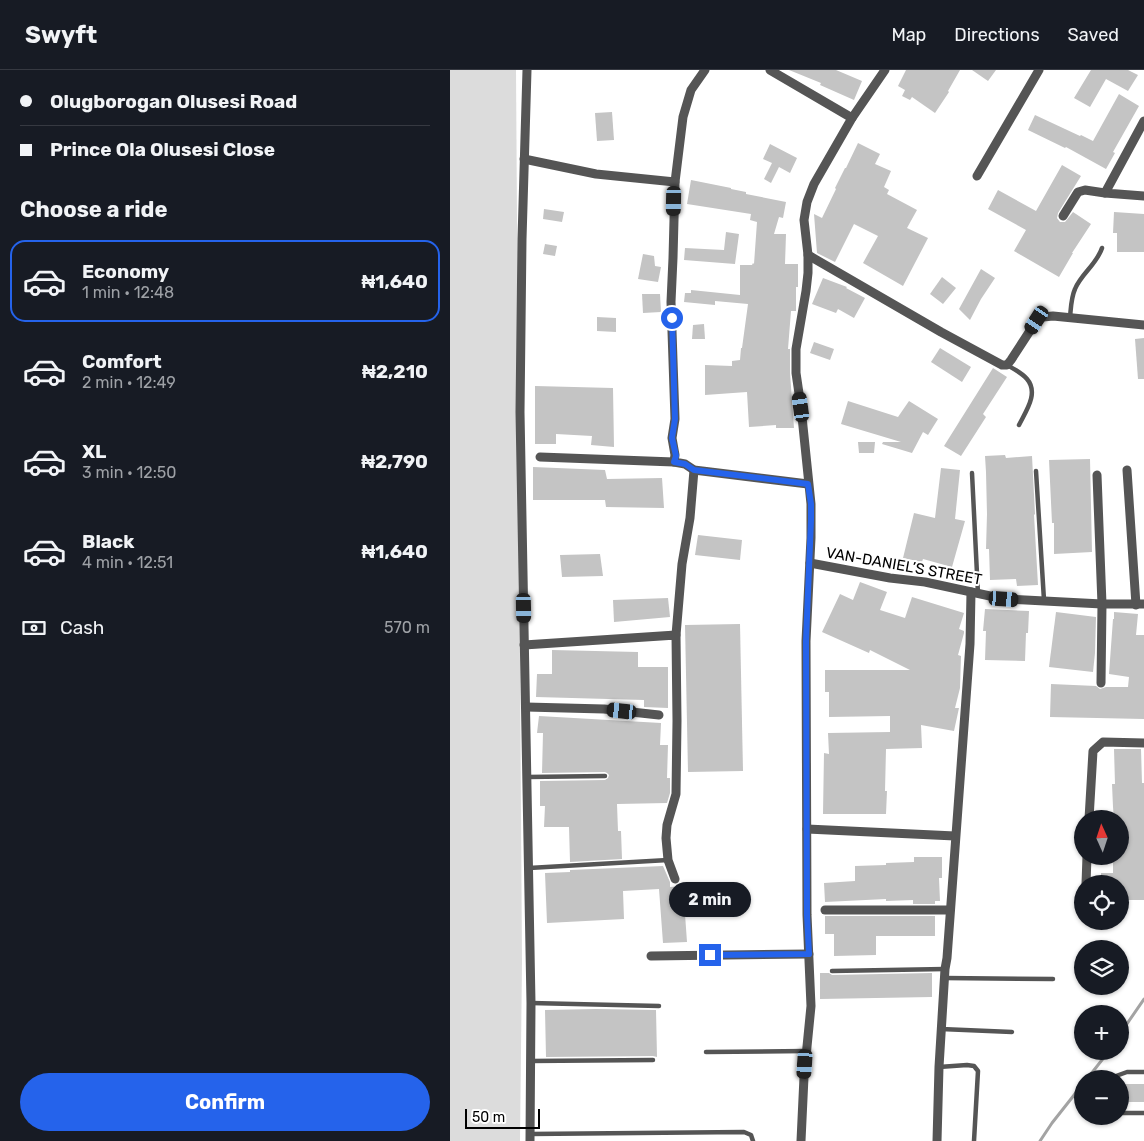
<!DOCTYPE html>
<meta charset="utf-8">
<style>
body{margin:0;font-family:Rubik,sans-serif;background:#242831;color:#f1f3f6;height:100vh;display:flex;flex-direction:column;font-size:19px;white-space:nowrap}
*{box-sizing:border-box;margin:0}
p{font-size:16px;color:#9ea1a6}
.icon{flex:none;width:28px;height:28px;fill:none;stroke:currentColor;stroke-width:2;stroke-linecap:round;stroke-linejoin:round}
.map{position:relative;flex:1;overflow:hidden}
.details{display:flex;flex-direction:column;background:#171b24;width:450px}
.details>*{flex:none}
.banner{display:grid;align-content:center;height:110px;padding:0 20px;background:#171b24}
.needle{width:32px;rotate:357deg}
.tools{position:absolute;left:624px;top:740px;display:grid;gap:10px}
.tools a{display:grid;place-items:center;width:55px;height:55px;border-radius:50%;background:#171b24;box-shadow:0 1px 4px #0004;font-size:25px}
.scale{position:absolute;left:15px;bottom:12px;width:75px;box-sizing:border-box;padding-left:5px;border:2px solid #000;border-top:0;font-size:14px;line-height:18px;white-space:nowrap;color:#000;-webkit-text-stroke:4px #fff;paint-order:stroke}
.end{position:absolute;width:22px;height:22px;margin:-11px;border:6px solid #2563eb;background:#fff;box-shadow:0 0 0 2px #fff}
.from{border-radius:50%}
.bubble{position:absolute;height:35px;border-radius:18px;background:#171b24;box-shadow:0 1px 4px #0004;font-size:16px;font-weight:700;line-height:35px;text-align:center}
.car{position:absolute;width:15px;height:30px;margin:-15px -8px;border-radius:6px;box-shadow:0 0 4px 1px #0007;background:linear-gradient(#222 24%,#8ab4d8 0 40%,#222 0 76%,#8ab4d8 0 86%,#222 0)}
.banner b{display:flex;align-items:center;gap:18px;height:48px;font-size:19px}
.banner b+b{border-top:1px solid #363941}
.banner i{width:12px;height:12px;background:#f1f3f6}
ul{padding:0;list-style:none}
li{display:flex;align-items:center;gap:15px;height:82px;margin:0 10px 8px;padding:0 10px;border:2px solid transparent;border-radius:15px}
li div{flex:1}
li b{display:block;font-size:19px}
li em{font-style:normal;font-weight:700}
li.on{border-color:#2563eb}
li>.icon{width:45px;height:45px;stroke-width:1.5}
h2{padding:0 20px;font-size:22px;line-height:60px}
.pay{display:flex;align-items:center;gap:12px;height:55px;padding:0 20px;font-size:19px}
.pay p{margin-inline-start:auto}
.cta{display:flex;gap:10px;margin-top:auto;padding:10px 20px}
.cta a{flex:1;height:58px;border-radius:30px;background:#2563eb;color:#fff;font-size:20px;font-weight:700;line-height:58px;text-align:center}
header{display:flex;align-items:center;gap:30px;box-sizing:border-box;height:70px;padding:0 25px;background:#171b24;border-bottom:1px solid #363941}
header strong{font-size:24px}
nav{display:flex;gap:28px;margin-inline-start:auto;font-size:18px}
main{display:flex;flex:1;min-height:0}
.map>svg:first-child{display:block}
.green{fill:#dcdcdc}
.lines{fill:none;stroke-linecap:round;stroke-linejoin:round}
.stream{stroke:#a3a3a3;stroke-width:3}
.building{fill:#c4c4c4}
.service{stroke:#555;stroke-width:4.5}
.minor{stroke:#555;stroke-width:9}
.route{stroke:#2563eb;stroke-width:6}
.labels{text-anchor:middle;dominant-baseline:central;stroke-width:4;stroke-linejoin:round;paint-order:stroke}
.street-label{font-size:15px;fill:#000;stroke:#fff}
</style>
<header>
<strong>Swyft</strong>
<nav><a>Map</a><a>Directions</a><a>Saved</a></nav>
</header>
<main>
<section class="details">
<div class="banner">
<b><i class="from"></i>Olugborogan Olusesi Road</b>
<b><i></i>Prince Ola Olusesi Close</b>
</div>
<h2>Choose a ride</h2>
<ul>
<li class="on"><svg class="icon" aria-label="car" viewBox="0 0 24 24"><path d="M5 17H2v-5l4-1 3-4h7l3 4 3 1v5h-3M9 17h6M6 11h13"/><circle cx="7" cy="17" r="2"/><circle cx="17" cy="17" r="2"/></svg><div><b>Economy</b><p>1 min · 12:48</p></div><em>₦1,640</em></li>
<li><svg class="icon" aria-label="car" viewBox="0 0 24 24"><path d="M5 17H2v-5l4-1 3-4h7l3 4 3 1v5h-3M9 17h6M6 11h13"/><circle cx="7" cy="17" r="2"/><circle cx="17" cy="17" r="2"/></svg><div><b>Comfort</b><p>2 min · 12:49</p></div><em>₦2,210</em></li>
<li><svg class="icon" aria-label="car" viewBox="0 0 24 24"><path d="M5 17H2v-5l4-1 3-4h7l3 4 3 1v5h-3M9 17h6M6 11h13"/><circle cx="7" cy="17" r="2"/><circle cx="17" cy="17" r="2"/></svg><div><b>XL</b><p>3 min · 12:50</p></div><em>₦2,790</em></li>
<li><svg class="icon" aria-label="car" viewBox="0 0 24 24"><path d="M5 17H2v-5l4-1 3-4h7l3 4 3 1v5h-3M9 17h6M6 11h13"/><circle cx="7" cy="17" r="2"/><circle cx="17" cy="17" r="2"/></svg><div><b>Black</b><p>4 min · 12:51</p></div><em>₦1,640</em></li>
</ul>
<div class="pay"><svg class="icon" aria-label="cash" viewBox="0 0 24 24"><path d="M3 7h18v10H3z"/><circle cx="12" cy="12" r="2"/></svg>Cash<p>570 m</p></div>
<div class="cta"><a>Confirm</a></div>
</section>
<div class="map">
<svg width="694" height="1071" viewBox="0 0 694 1071">
<rect width="100%" height="100%" fill="#fff"/>
<polygon class="green" points="0,0 66,0 72,892 70,1071 0,1071"/>
<g class="lines">
<g class="stream">
<polyline points="670,964 694,929"/>
<polyline points="637,1009 659,981"/>
<polyline points="590,1071 602,1053 632,1015"/>
</g>
</g>
<g class="building">
<polygon points="339,0 386,0 412,11 404,30 370,15 371,13"/>
<polygon points="456,0 510,0 498,21 499,22 485,43 462,27 460,30 452,26 455,20 448,16"/>
<polygon points="522,0 546,0 538,11"/>
<polygon points="641,0 678,0 688,5 678,21 656,9 640,37 624,28"/>
<polygon points="669,24 689,36 663,82 665,83 656,99 616,77 615,78 578,60 585,45 630,66 631,65 643,71"/>
<polygon points="162,42 164,70 147,71 145,43"/>
<polygon points="408,73 430,84 425,94 441,101 434,117 439,120 437,124 467,140 457,158 478,168 453,216 413,193 428,166 404,154 385,192 367,183 364,144 372,148 386,119 385,118 395,98 396,98"/>
<polygon points="320,74 347,88 340,103 329,97 321,113 314,109 322,93 313,89"/>
<polygon points="612,95 631,106 608,143 607,148 610,152 615,152 623,142 641,154 622,183 623,183 609,207 564,181 576,160 538,139 548,120 586,141"/>
<polygon points="241,110 281,118 281,119 296,122 296,124 336,132 333,148 329,147 324,164 336,164 335,194 348,194 348,217 346,217 346,241 341,241 338,279 340,279 340,303 344,358 326,358 326,355 299,357 297,322 255,325 255,295 282,296 282,291 290,290 291,278 292,278 298,234 265,231 265,235 234,232 235,223 241,223 241,220 290,225 290,195 302,195 303,193 304,194 307,152 300,150 301,144 237,134"/>
<polygon points="94,139 114,142 112,152 93,149"/>
<polygon points="664,142 694,144 694,182 667,182 667,163 663,163"/>
<polygon points="276,162 289,164 285,194 234,190 235,178 274,180"/>
<polygon points="95,174 107,176 105,186 93,184"/>
<polygon points="193,184 204,186 205,196 211,197 208,212 188,209"/>
<polygon points="531,199 545,208 531,229 520,250 509,239"/>
<polygon points="492,207 506,218 493,234 480,224"/>
<polygon points="373,208 397,217 396,218 415,228 404,248 388,239 386,243 362,234"/>
<polygon points="192,224 210,224 211,242 193,243"/>
<polygon points="147,247 166,248 166,262 147,261"/>
<polygon points="254,254 255,269 242,269 243,255"/>
<polygon points="694,268 694,309 688,309 685,269"/>
<polygon points="364,272 384,279 380,290 360,283"/>
<polygon points="490,278 521,297 512,312 481,292"/>
<polygon points="543,298 557,307 533,344 536,347 511,386 494,376"/>
<polygon points="85,316 163,318 164,377 141,375 142,366 106,364 106,374 85,374"/>
<polygon points="398,331 448,347 459,331 488,349 478,365 473,362 462,383 432,374 433,372 451,372 391,354"/>
<polygon points="408,372 425,372 424,383 409,383"/>
<polygon points="555,385 556,388 582,386 585,444 584,445 588,515 567,516 566,509 540,510 539,479 536,479 537,444 536,402 537,403 536,402 535,386"/>
<polygon points="640,389 642,482 604,484 604,453 602,453 599,390"/>
<polygon points="83,397 155,400 157,409 212,408 214,438 156,437 155,430 83,430"/>
<polygon points="491,398 510,400 505,449 515,451 502,497 473,489 472,492 453,488 464,443 485,448"/>
<polygon points="248,465 292,470 290,490 245,485"/>
<polygon points="150,484 153,506 112,507 110,485"/>
<polygon points="410,512 437,522 430,540 455,548 462,527 514,543 509,559 514,561 514,563 508,585 511,586 510,618 505,638 509,638 504,661 471,655 472,678 436,679 435,721 437,721 436,744 373,744 374,683 379,684 378,663 440,662 440,646 379,647 379,622 375,622 375,600 460,600 420,580 419,583 372,562 390,524 403,530"/>
<polygon points="218,528 220,547 164,552 163,530"/>
<polygon points="535,539 579,541 578,563 576,563 575,591 535,590 536,561 533,561"/>
<polygon points="606,542 646,547 645,583 643,602 599,597"/>
<polygon points="664,542 688,544 686,565 694,565 694,649 600,647 601,614 646,616 650,619 656,617 678,617 679,607 659,604 663,549 664,549"/>
<polygon points="290,554 293,701 238,702 235,555"/>
<polygon points="102,580 188,582 188,597 218,597 218,638 194,637 194,630 86,627 87,604 102,604"/>
<polygon points="89,646 211,653 210,675 218,675 217,708 220,708 220,723 217,733 167,734 168,761 171,761 172,789 120,792 119,757 94,757 95,736 90,736 90,711 155,710 158,708 159,705 157,703 155,702 92,703 93,663 87,663"/>
<polygon points="664,679 691,679 692,713 694,713 694,830 670,830 670,814 651,814 651,803 663,803 663,786 670,786 670,749 664,749 663,737 662,714 665,714"/>
<polygon points="464,787 492,787 492,808 489,808 490,831 485,831 485,834 463,834 463,830 436,831 436,829 375,832 374,813 405,811 405,796 436,795 436,793 464,792"/>
<polygon points="213,796 220,812 220,817 233,816 237,872 213,873 209,819 173,821 174,849 97,853 95,803 120,802 120,800"/>
<polygon points="375,846 485,846 485,866 426,866 426,885 384,886 384,864 375,864"/>
<polygon points="370,903 379,903 382,905 482,903 482,927 370,929"/>
<polygon points="146,939 206,940 207,987 203,986 96,987 95,940"/>
<polygon points="672,1014 694,1014 694,1032 671,1032"/>
</g>
<g class="lines">
<g class="service">
<path d="M620,247C621,238 621,228 625,219C631,204 647,194 652,178"/>
<path d="M557,295C564,299 572,303 577,309C589,323 576,341 569,355"/>
<polyline points="586,401 594,530"/>
<polyline points="522,403 528,524"/>
<polyline points="77,707 155,706"/>
<polyline points="79,798 218,790"/>
<polyline points="382,901 495,899"/>
<polyline points="494,908 603,909"/>
<polyline points="81,933 209,936"/>
<polyline points="491,959 562,962"/>
<polyline points="256,982 356,981"/>
<polyline points="80,991 203,990"/>
<polyline points="489,997 517,995 524,996 528,1001 524,1071"/>
<polyline points="665,1009 666,1006 677,1002 694,1002"/>
<polyline points="670,1043 694,1043"/>
<polyline points="80,1064 294,1062 301,1065 303,1071"/>
</g>
<g class="minor">
<polyline points="77,0 72,169 70,342 81,933 80,1071"/>
<polyline points="255,0 241,20 233,47 225,112 223,188 221,232 225,349 222,368 225,385 224,392 235,394 244,400 358,414"/>
<polyline points="320,0 402,48"/>
<polyline points="694,51 655,123 694,126"/>
<polyline points="74,89 146,104 225,112"/>
<polyline points="527,106 589,0"/>
<polyline points="613,146 628,122 635,120 655,123"/>
<polyline points="358,185 491,262 552,295 557,295 561,290 587,250 593,247 603,246 694,255"/>
<polyline points="90,387 224,392"/>
<polyline points="677,400 686,535"/>
<polyline points="647,405 652,534 651,613"/>
<polyline points="360,493 440,508 475,512 554,529 652,534 694,534"/>
<polyline points="226,565 232,494 240,448 244,400"/>
<polyline points="74,575 226,565 227,651 226,724 217,755 216,768 218,790 225,809"/>
<polyline points="76,637 154,639 209,645"/>
<polyline points="639,749 643,681 653,672 694,673"/>
<polyline points="357,759 505,766"/>
<polyline points="636,814 637,786"/>
<polyline points="375,840 500,840"/>
<polyline points="201,886 359,884"/>
<polyline points="351,1071 354,1007 361,936 357,845 356,571 361,468 361,434 351,337 346,303 346,279 356,221 358,203 358,185 354,150 357,132 364,114 402,48 435,0"/>
<polyline points="487,1071 489,997 495,899 497,888 520,574 521,522"/>
</g>
</g>
<g class="lines">
<polyline class="route" points="222,248 225,349 222,368 226,386 224,392 235,394 244,400 358,414 361,434 361,450 356,571 357,845 359,884 260,885"/>
</g>
<g class="labels">
<g class="street-label">
<text transform="translate(454 496) rotate(10)">VAN-DANIEL’S STREET</text>
</g>
</g>
</svg>
<div class="tools">
<a><svg class="needle" viewBox="-14 -14 28 28"><path d="M0-13l5 13h-10z" fill="#e53935"/><path d="M0 13l5-13h-10z" fill="#9ea1a6"/></svg></a>
<a><svg class="icon" aria-label="locate" viewBox="0 0 24 24"><circle cx="12" cy="12" r="6"/><path d="M12 2v4M12 18v4M2 12h4M18 12h4"/></svg></a>
<a><svg class="icon" aria-label="layers" viewBox="0 0 24 24"><path d="M12 4l9 5-9 5-9-5zM3 14l9 5 9-5"/></svg></a>
<a>+</a>
<a>−</a>
</div>
<div class="scale">50 m</div>
<i class="end from" style="left:222px;top:248px"></i>
<i class="end" style="left:260px;top:885px"></i>
<div class="bubble" style="left:219px;top:812px;width:82px">2 min</div>
<i class="car" style="left:224px;top:131px;rotate:181deg"></i>
<i class="car" style="left:587px;top:250px;rotate:213deg"></i>
<i class="car" style="left:351px;top:337px;rotate:352deg"></i>
<i class="car" style="left:554px;top:529px;rotate:94deg"></i>
<i class="car" style="left:74px;top:538px;rotate:179deg"></i>
<i class="car" style="left:172px;top:641px;rotate:276deg"></i>
<i class="car" style="left:355px;top:994px;rotate:184deg"></i>
</div>
</main>
